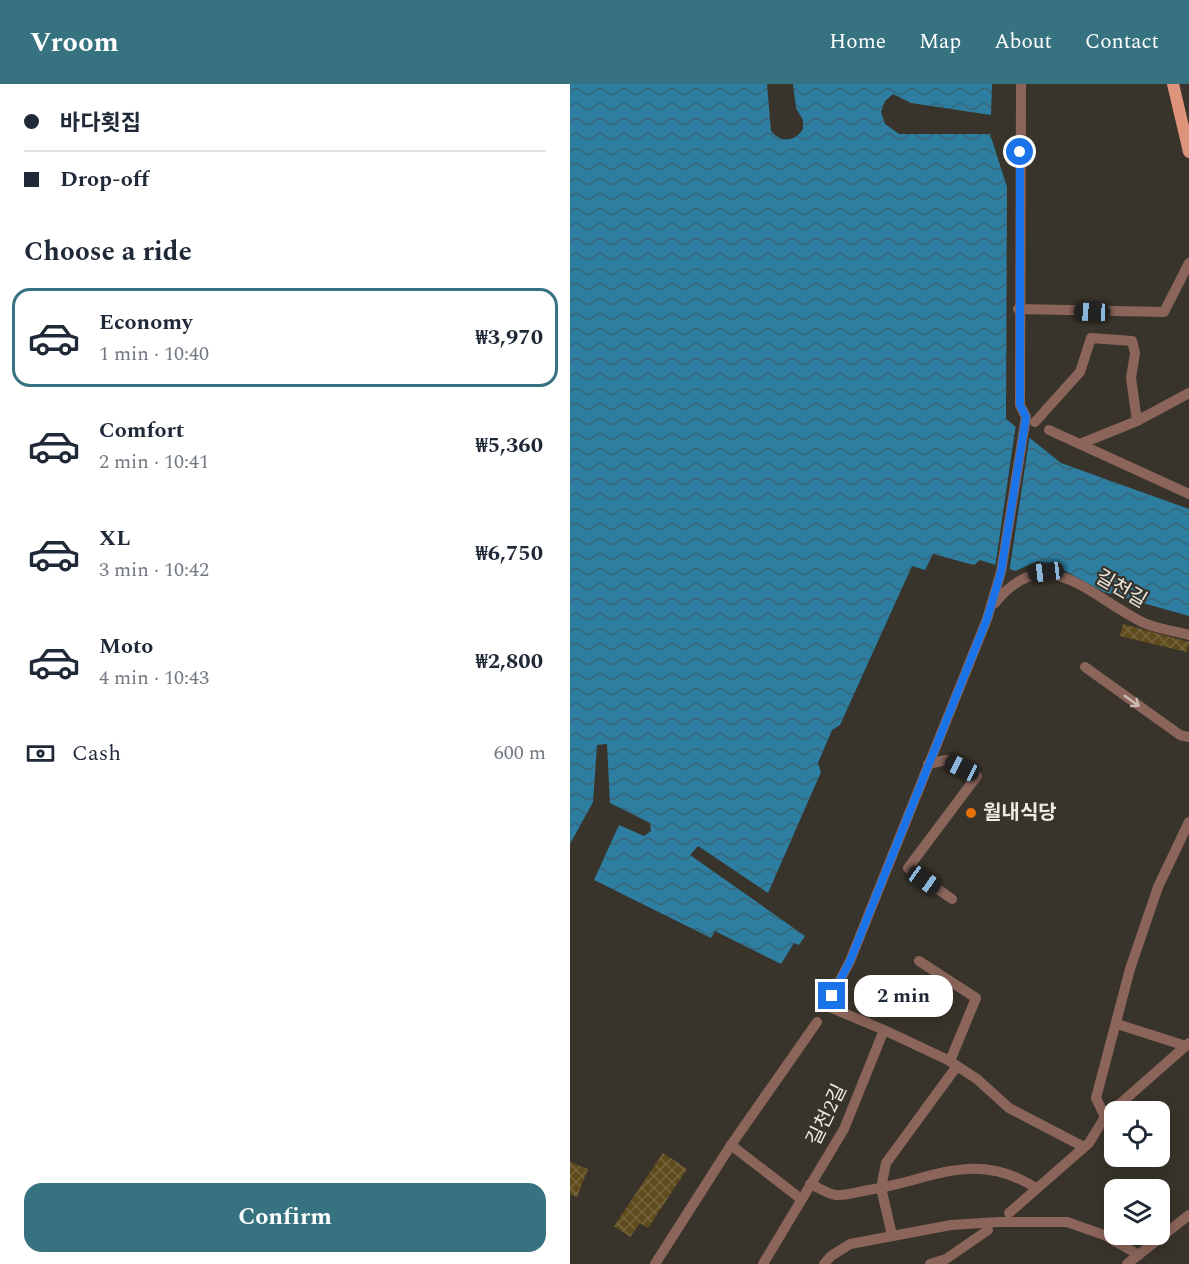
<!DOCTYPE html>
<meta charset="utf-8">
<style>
body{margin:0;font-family:Spectral,"Noto Sans KR",serif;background:#f6f6f7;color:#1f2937;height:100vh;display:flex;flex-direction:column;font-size:22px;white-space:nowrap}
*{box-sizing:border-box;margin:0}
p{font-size:20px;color:#747a83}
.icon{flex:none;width:33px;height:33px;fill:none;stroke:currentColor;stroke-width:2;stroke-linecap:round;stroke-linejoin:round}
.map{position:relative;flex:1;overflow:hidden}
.sheet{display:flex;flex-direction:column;background:#fff;width:570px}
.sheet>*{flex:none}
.top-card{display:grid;align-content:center;height:132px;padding:0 24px;background:#fff}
.fabs{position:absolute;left:534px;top:1017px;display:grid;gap:12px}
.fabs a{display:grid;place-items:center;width:66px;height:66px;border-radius:12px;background:#fff;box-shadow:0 3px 15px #0003;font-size:30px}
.end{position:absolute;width:27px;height:27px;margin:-14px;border:8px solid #1a73e8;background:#fff;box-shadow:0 0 0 3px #fff}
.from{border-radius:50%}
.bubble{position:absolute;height:42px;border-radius:18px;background:#fff;box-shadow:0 3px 15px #0003;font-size:20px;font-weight:700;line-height:42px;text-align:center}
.car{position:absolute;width:18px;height:36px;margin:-18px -9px;border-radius:8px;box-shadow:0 0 4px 2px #0007;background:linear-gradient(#222 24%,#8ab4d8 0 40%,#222 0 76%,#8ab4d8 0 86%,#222 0)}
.top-card b{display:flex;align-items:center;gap:21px;height:57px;font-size:22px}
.top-card b+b{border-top:2px solid #e0e1e3}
.top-card i{width:15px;height:15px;background:#1f2937}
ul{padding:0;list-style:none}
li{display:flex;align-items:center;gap:18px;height:99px;margin:0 12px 9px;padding:0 12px;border:3px solid transparent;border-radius:18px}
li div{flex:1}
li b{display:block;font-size:22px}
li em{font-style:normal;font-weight:700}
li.active{border-color:#36727f}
li>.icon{width:54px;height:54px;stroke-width:1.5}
h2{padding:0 24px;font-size:27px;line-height:72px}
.pay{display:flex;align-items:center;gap:15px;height:66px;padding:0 24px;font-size:22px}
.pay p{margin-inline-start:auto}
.action{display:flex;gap:12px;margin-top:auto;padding:12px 24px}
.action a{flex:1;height:69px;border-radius:18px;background:#36727f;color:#fff;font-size:24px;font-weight:700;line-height:69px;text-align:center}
header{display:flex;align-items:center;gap:36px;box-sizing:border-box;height:84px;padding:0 30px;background:#36727f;color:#fff}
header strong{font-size:28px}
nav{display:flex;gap:33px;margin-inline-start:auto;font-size:21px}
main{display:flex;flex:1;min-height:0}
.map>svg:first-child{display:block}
.water{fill:url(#water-waves)}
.pier{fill:#39342b}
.building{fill:url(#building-cross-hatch)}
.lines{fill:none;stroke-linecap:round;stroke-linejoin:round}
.minor{stroke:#8b655a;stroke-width:10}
.major{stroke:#de937b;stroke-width:12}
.oneway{stroke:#cbbbb4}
.route{stroke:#1a73e8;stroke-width:8}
.food-dot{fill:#e8710a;stroke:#39342b;stroke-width:2}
.labels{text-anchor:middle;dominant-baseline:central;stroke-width:4.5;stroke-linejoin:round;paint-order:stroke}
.street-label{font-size:20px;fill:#edeae4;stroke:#39342b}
.poi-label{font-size:20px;font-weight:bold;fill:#edeae4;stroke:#39342b;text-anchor:start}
</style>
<header>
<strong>Vroom</strong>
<nav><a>Home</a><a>Map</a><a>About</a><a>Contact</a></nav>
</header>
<main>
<section class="sheet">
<div class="top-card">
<b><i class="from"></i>바다횟집</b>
<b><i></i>Drop-off</b>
</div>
<h2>Choose a ride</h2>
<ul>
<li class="active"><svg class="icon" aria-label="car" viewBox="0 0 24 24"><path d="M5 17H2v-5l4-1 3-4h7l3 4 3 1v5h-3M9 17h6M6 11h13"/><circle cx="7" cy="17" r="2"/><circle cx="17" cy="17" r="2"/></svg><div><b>Economy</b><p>1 min · 10:40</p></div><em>₩3,970</em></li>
<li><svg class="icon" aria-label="car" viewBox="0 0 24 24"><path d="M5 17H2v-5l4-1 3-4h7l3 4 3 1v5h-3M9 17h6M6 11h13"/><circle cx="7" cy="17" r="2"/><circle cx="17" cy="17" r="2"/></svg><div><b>Comfort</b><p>2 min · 10:41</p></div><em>₩5,360</em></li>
<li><svg class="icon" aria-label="car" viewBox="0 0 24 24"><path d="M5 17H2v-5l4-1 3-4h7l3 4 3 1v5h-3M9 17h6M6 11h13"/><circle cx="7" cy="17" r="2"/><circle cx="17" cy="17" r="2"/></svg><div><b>XL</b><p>3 min · 10:42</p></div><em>₩6,750</em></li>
<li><svg class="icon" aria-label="car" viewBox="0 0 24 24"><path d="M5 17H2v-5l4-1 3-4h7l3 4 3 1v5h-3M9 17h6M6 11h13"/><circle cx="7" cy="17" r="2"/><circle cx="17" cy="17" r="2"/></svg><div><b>Moto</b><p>4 min · 10:43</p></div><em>₩2,800</em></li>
</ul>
<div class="pay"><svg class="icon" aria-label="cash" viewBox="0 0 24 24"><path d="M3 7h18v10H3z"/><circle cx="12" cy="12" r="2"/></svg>Cash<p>600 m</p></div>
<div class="action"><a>Confirm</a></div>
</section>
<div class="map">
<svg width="619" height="1180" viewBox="0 0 619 1180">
<defs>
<pattern id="water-waves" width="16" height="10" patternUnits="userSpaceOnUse" patternTransform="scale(1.5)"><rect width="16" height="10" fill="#2d7ea0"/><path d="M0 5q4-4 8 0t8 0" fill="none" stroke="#396577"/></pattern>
<pattern id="building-cross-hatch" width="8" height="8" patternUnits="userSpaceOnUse" patternTransform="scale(1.5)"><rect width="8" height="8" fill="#5f4b1c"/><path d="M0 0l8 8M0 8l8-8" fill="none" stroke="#76653d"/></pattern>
</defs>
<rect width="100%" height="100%" fill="#39342b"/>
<path class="water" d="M0,0H197L201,47C211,59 225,58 233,45V36L226,24L223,0H422L421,31L341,19L323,10L315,17L311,28L315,40L329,50H420L437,103L436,335L491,379L619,425V532L534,508L482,480L468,477L445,487L410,476L404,481L363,470L355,486L342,482L270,641L262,646L248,679L251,688L198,809L128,762L120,771L235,852L229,861L224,859L211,880L145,847L141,854L24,796L49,741L74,752L81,747L80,739L40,719L37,660L27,661L23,718L0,760Z"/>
<g class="pier">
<polygon points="446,340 460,350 439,489 425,484"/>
<polygon points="3,1161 18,1168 13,1180 0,1180"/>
</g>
<g class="building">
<polygon points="553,540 619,558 617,568 550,552"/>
<polygon points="93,1069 117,1085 78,1144 70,1139 60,1153 44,1142"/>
<polygon points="0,1078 18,1085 7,1113 0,1110"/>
</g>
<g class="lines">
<g class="minor">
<polyline points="448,225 594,228 619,179"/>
<polyline points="465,338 510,288 521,254 562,257 565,269 561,294 567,337"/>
<polyline points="479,346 619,410"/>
<polyline points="510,360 567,337 619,309"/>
<path d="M425,519C476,455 520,513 574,539C588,545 605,547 619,551"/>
<polyline points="515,583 610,651 619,653"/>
<polyline points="358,680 376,676 407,692 338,784 382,815"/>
<polyline points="262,912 280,877 417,535 431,488 456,333 450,321 451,0"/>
<polyline points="547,940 616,962"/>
<polyline points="314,946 380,977 406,914 349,877"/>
<polyline points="381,978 407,995 439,1024 514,1063"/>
<polyline points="535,1033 526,1014 560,885 588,803 619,738"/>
<polyline points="161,1061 231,1115"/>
<path d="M240,1100C248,1103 257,1110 266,1111C275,1112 288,1108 298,1106C361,1097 404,1064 466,1104"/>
<polyline points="439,1129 519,1059 535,1033 619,959"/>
<polyline points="322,1151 311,1104 316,1079 387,982"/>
<polyline points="85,1180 161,1061 247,938"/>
<polyline points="193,1180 274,1045 314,946 257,922"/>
<polyline points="254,1180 261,1172 280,1160 381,1141 428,1138 497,1138 534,1151 569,1171"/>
<polyline points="360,1180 376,1175 418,1146"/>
<polyline points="557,1180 619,1131"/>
</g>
<polyline class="major" points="603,0 619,68"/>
</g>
<defs><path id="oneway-shaft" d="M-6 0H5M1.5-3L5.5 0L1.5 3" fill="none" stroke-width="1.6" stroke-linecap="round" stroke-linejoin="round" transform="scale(1.5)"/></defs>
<use class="oneway" href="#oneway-shaft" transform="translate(562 617) rotate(36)"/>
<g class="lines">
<polyline class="route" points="262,912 280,877 417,535 431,488 456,333 450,321 450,68"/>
</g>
<circle class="food-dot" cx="401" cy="729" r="6"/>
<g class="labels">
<g class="street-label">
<text transform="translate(551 505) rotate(30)">길천길</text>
<text transform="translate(257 1031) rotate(-64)">길천2길</text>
</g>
<g class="poi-label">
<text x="413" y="729">월내식당</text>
</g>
</g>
</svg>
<div class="fabs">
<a><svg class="icon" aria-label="locate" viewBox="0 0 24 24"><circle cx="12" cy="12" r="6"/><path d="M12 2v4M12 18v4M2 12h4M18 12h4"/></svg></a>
<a><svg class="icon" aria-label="layers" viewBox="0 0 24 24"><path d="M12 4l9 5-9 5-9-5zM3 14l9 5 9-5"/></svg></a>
</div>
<i class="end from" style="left:450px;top:68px"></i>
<i class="end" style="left:262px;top:912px"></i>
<div class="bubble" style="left:284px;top:891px;width:99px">2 min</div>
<i class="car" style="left:522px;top:228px;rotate:272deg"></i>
<i class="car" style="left:476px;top:488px;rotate:263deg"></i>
<i class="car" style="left:392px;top:684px;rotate:296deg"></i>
<i class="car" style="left:354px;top:796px;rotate:125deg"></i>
</div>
</main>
